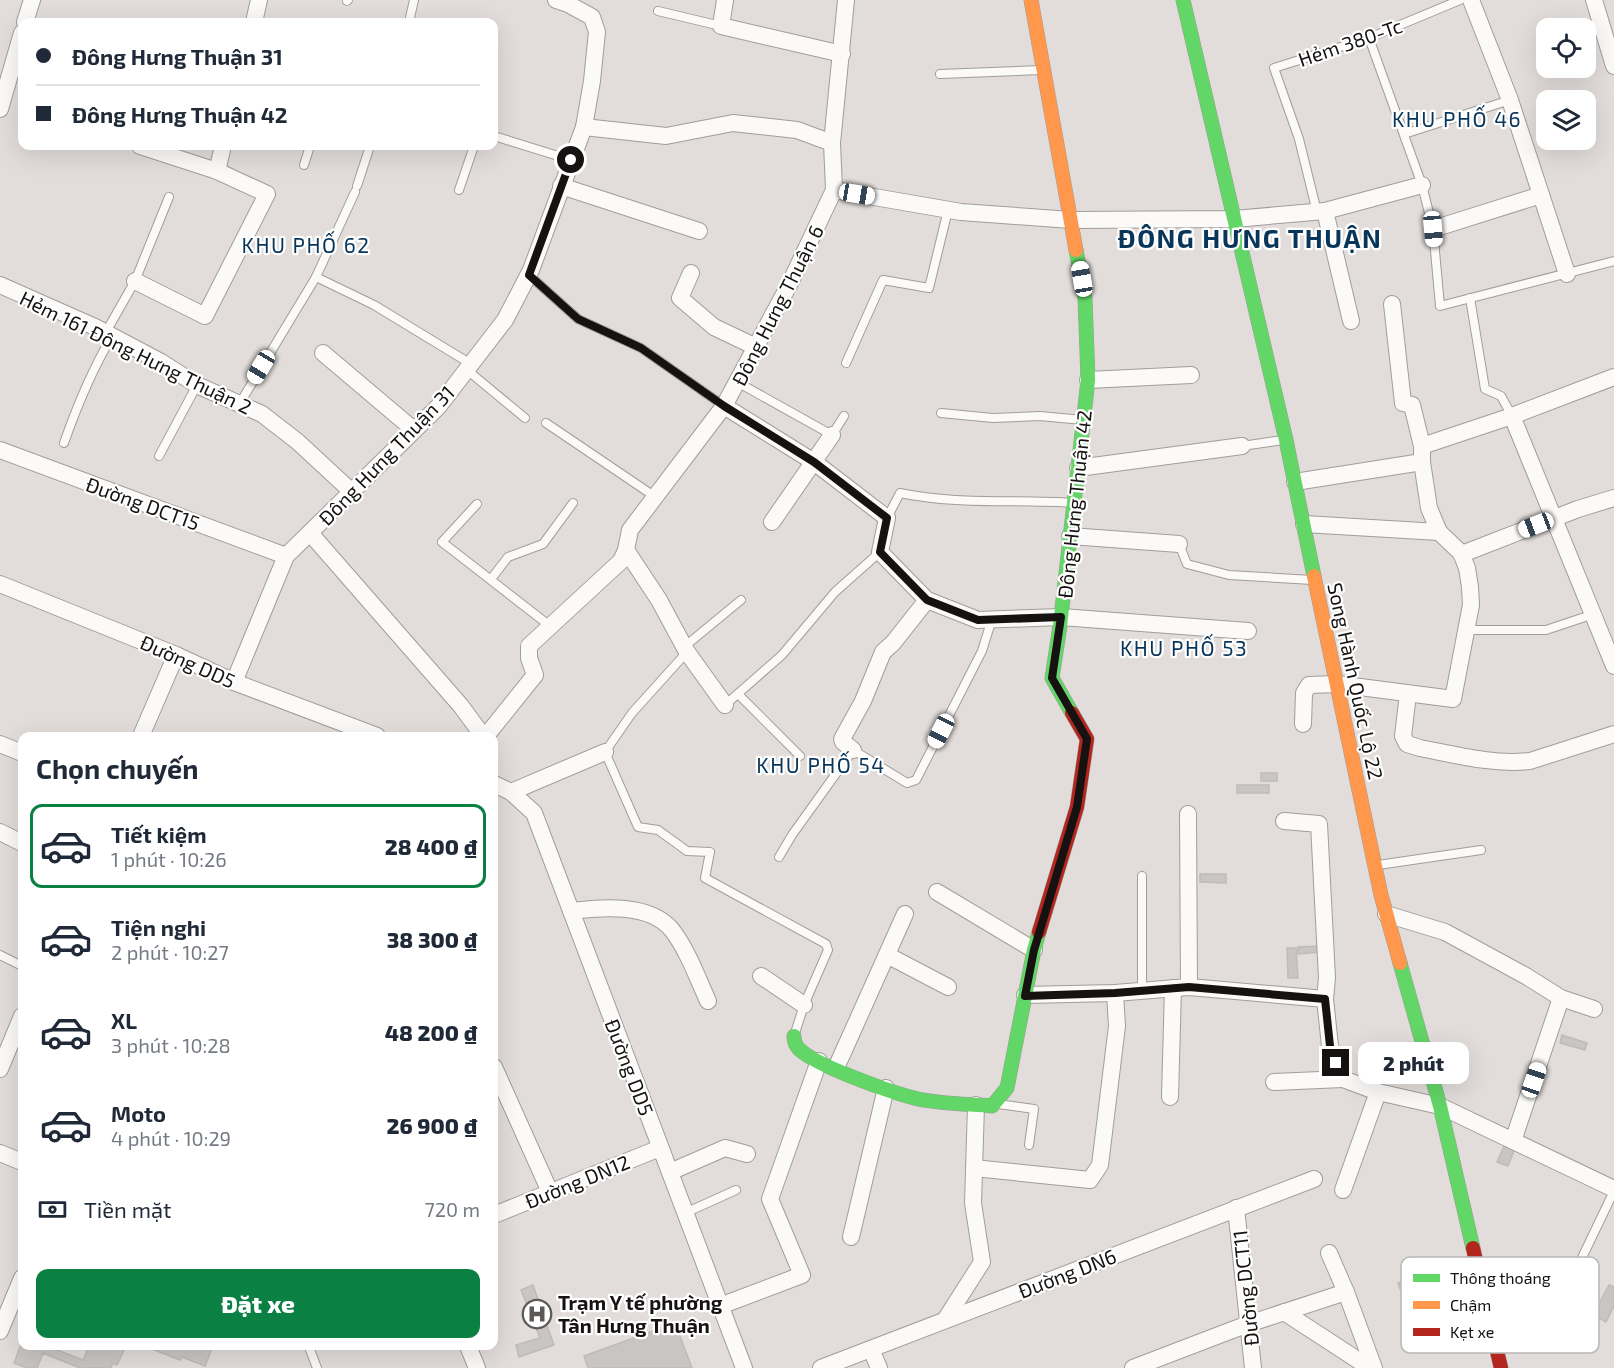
<!DOCTYPE html>
<html lang="vi">
<meta charset="utf-8">
<style>
body{margin:0;font-family:"Exo 2",sans-serif;background:#f2f2f3;color:#1f2937;height:100vh;display:flex;flex-direction:column;font-size:22px;white-space:nowrap}
*{box-sizing:border-box;margin:0}
p{font-size:20px;color:#747a83}
.icon{flex:none;width:33px;height:33px;fill:none;stroke:currentColor;stroke-width:2;stroke-linecap:round;stroke-linejoin:round}
.map{position:relative;flex:1;overflow:hidden}
.details{position:absolute;left:18px;top:732px;width:480px;height:618px;display:flex;flex-direction:column;background:#fff;border-radius:12px;box-shadow:0 6px 24px #0002}
.details>*{flex:none}
.guide{position:absolute;left:18px;top:18px;width:480px;height:132px;border-radius:12px;box-shadow:0 6px 24px #0002;display:grid;align-content:center;height:132px;padding:0 18px;background:#fff}
.tools{position:absolute;left:1536px;top:18px;display:grid;gap:12px}
.tools a{display:grid;place-items:center;width:60px;height:60px;border-radius:12px;background:#fff;box-shadow:0 6px 24px #0002;font-size:30px}
.end{position:absolute;width:27px;height:27px;margin:-14px;border:8px solid #151211;background:#fff;box-shadow:0 0 0 3px #fff}
.from{border-radius:50%}
.bubble{position:absolute;height:42px;border-radius:12px;background:#fff;box-shadow:0 6px 24px #0002;font-size:20px;font-weight:800;line-height:42px;text-align:center}
.car{position:absolute;width:18px;height:36px;margin:-18px -9px;border-radius:8px;box-shadow:0 0 4px 2px #0007;background:linear-gradient(#fff 24%,#345 0 40%,#fff 0 76%,#345 0 86%,#fff 0)}
.guide b{display:flex;align-items:center;gap:21px;height:57px;font-size:22px}
.guide b+b{border-top:2px solid #e0e1e3}
.guide i{width:15px;height:15px;background:#1f2937}
ul{padding:0;list-style:none}
li{display:flex;align-items:center;gap:18px;height:84px;margin:0 12px 9px;padding:0 6px;border:3px solid transparent;border-radius:12px}
li div{flex:1}
li b{display:block;font-size:22px}
li em{font-style:normal;font-weight:800}
li.active{border-color:#0b8043}
li>.icon{width:54px;height:54px;stroke-width:1.5}
h2{padding:0 18px;font-size:27px;line-height:72px}
.pay{display:flex;align-items:center;gap:15px;height:66px;padding:0 18px;font-size:22px}
.pay p{margin-inline-start:auto}
.cta{display:flex;gap:12px;margin-top:auto;padding:12px 18px}
.cta a{flex:1;height:69px;border-radius:12px;background:#0b8043;color:#fff;font-size:24px;font-weight:800;line-height:69px;text-align:center}
.map>svg:first-child{display:block}
.building{fill:#c9c5c3;stroke:#bfbbb9;stroke-width:1.5}
.lines{fill:none;stroke-linecap:round;stroke-linejoin:round}
.lane-casing{stroke:#a19d9a;stroke-width:10}
.street-casing{stroke:#a19d9a;stroke-width:18}
.fast-casing{stroke:#a19d9a;stroke-width:15}
.slow-casing{stroke:#a19d9a;stroke-width:15}
.jam-casing{stroke:#a19d9a;stroke-width:15}
.lane{stroke:#fbfaf9;stroke-width:8}
.street{stroke:#fbfaf9;stroke-width:16}
.fast{stroke:#63d668;stroke-width:14}
.slow{stroke:#ff974d;stroke-width:14}
.jam{stroke:#b3261e;stroke-width:14}
.route{stroke:#151211;stroke-width:8}
.labels{text-anchor:middle;dominant-baseline:central;stroke-width:4.5;stroke-linejoin:round;paint-order:stroke}
.street-label{font-size:20px;fill:#151211;stroke:#fff}
.poi-label{font-size:20px;font-weight:bold;fill:#151211;stroke:#fff;text-anchor:start}
.neighbourhood-label{font-size:21px;letter-spacing:1.5px;fill:#08355a;stroke:#fff}
.district-label{font-size:26px;font-weight:bold;letter-spacing:1.5px;fill:#08355a;stroke:#fff}
.key{fill:#fff;stroke:#b9b8b8;stroke-width:1.5}
.key-label{font-size:16px;fill:#151211}
</style>
<div class="map">
<svg width="1614" height="1368" viewBox="0 0 1614 1368">
<rect width="100%" height="100%" fill="#e2ddda"/>
<g class="building">
<rect x="1261" y="773" width="16" height="8"/>
<rect x="1237" y="785" width="32" height="8"/>
<polygon points="1200,874 1226,874 1226,883 1200,882"/>
<polygon points="1319,946 1320,952 1298,954 1298,947"/>
<polygon points="1287,948 1296,948 1298,978 1288,978"/>
<polygon points="1562,1035 1587,1043 1585,1050 1560,1043"/>
<polygon points="1505,1144 1515,1148 1508,1166 1497,1162"/>
<polygon points="1411,1279 1434,1345 1421,1350 1398,1283"/>
<polygon points="533,1285 554,1345 519,1357 516,1345 540,1338 521,1290"/>
<polygon points="1609,1285 1614,1287 1614,1306 1606,1322 1593,1315"/>
<polygon points="675,1323 692,1368 588,1368 584,1356"/>
<polygon points="22,1341 22,1346 47,1346 83,1360 89,1346 126,1346 117,1365 113,1363 111,1368 80,1368 43,1353 37,1368 27,1368 14,1363"/>
<polygon points="144,1346 213,1346 205,1366 182,1357 180,1360"/>
</g>
<g class="lines">
<g class="lane-casing">
<g id="lane">
<polyline points="347,1 348,0"/>
<polyline points="658,11 721,26"/>
<polyline points="409,22 414,0"/>
<polyline points="1369,38 1422,185 1433,229 1440,306 1614,261"/>
<polyline points="940,74 1041,70"/>
<polyline points="1404,134 1510,100"/>
<polyline points="494,136 571,160"/>
<polyline points="304,165 310,146"/>
<polyline points="357,186 370,146"/>
<polyline points="459,190 474,146"/>
<polyline points="1317,212 1299,139 1274,68 1369,38 1460,0"/>
<polyline points="529,275 578,319 641,348 724,406"/>
<polyline points="316,277 374,305 471,364"/>
<polyline points="1470,298 1485,389 1501,396 1512,416"/>
<polyline points="106,332 135,281 169,197"/>
<polyline points="846,363 883,280 929,288 948,210"/>
<polyline points="467,370 525,418"/>
<polyline points="737,382 832,435 844,416"/>
<polyline points="240,403 316,277 355,192"/>
<polyline points="941,413 993,418 1040,416 1083,420"/>
<polyline points="546,423 654,496"/>
<path d="M64,443C77,406 92,370 112,336"/>
<polyline points="1242,446 1283,440"/>
<polyline points="159,456 197,385"/>
<polyline points="477,504 442,542 550,626"/>
<path d="M887,518L900,493C957,505 1016,499 1073,503"/>
<polyline points="1179,544 1187,564 1229,575 1312,580"/>
<polyline points="491,579 508,557 543,544 573,503"/>
<polyline points="1467,630 1546,630 1594,614"/>
<polyline points="684,647 741,600"/>
<polyline points="687,652 632,713 605,752 638,827 658,830 687,851 710,852 705,878 826,944 828,950 804,1005 795,1033"/>
<polyline points="738,694 800,756"/>
<polyline points="725,705 782,655 835,592 880,552"/>
<polyline points="779,857 792,835 853,750 907,783 916,780 982,651 992,619"/>
<polyline points="1378,865 1481,850"/>
<polyline points="0,955 22,966"/>
<polyline points="1142,991 1142,876"/>
<polyline points="998,1104 1034,1109 1029,1145"/>
<polyline points="685,1213 736,1190"/>
<polyline points="1543,1339 1614,1191"/>
<polyline points="309,1347 317,1368"/>
</g>
</g>
<g class="street-casing">
<g id="street">
<polyline points="725,0 721,26 842,54"/>
<polyline points="1471,0 1510,100 1567,274"/>
<polyline points="1594,0 1614,66"/>
<polyline points="25,22 32,0"/>
<polyline points="254,22 259,0"/>
<polyline points="0,109 22,33"/>
<polyline points="584,127 666,136 733,123 797,130 832,143"/>
<polyline points="217,171 223,146"/>
<polyline points="561,186 699,231"/>
<polyline points="834,190 961,212 1071,220 1234,219 1325,211 1422,185"/>
<polyline points="1325,211 1351,321"/>
<polyline points="1433,229 1541,195"/>
<polyline points="691,273 680,298 714,327 756,347"/>
<polyline points="135,281 205,316 267,194 217,171 140,146"/>
<polyline points="0,285 95,327 161,362 197,385 262,414 298,442 352,492"/>
<polyline points="323,353 414,430"/>
<polyline points="1088,380 1191,375"/>
<polyline points="724,406 814,462 887,518 880,552 927,600 978,620 1061,617 1248,631"/>
<polyline points="1512,416 1614,666"/>
<polyline points="1422,446 1512,416 1614,377"/>
<polyline points="0,450 286,556"/>
<polyline points="1078,468 1242,446"/>
<polyline points="1295,482 1422,462"/>
<polyline points="772,522 832,435"/>
<polyline points="1304,524 1439,532"/>
<polyline points="310,533 461,706 483,736"/>
<polyline points="1070,536 1179,544"/>
<polyline points="626,550 659,600 687,652 725,705"/>
<polyline points="1462,554 1578,509 1614,498"/>
<polyline points="0,584 176,655 234,682 377,736"/>
<polyline points="234,682 286,556 438,407 505,320 531,270 584,127 592,81 597,32 592,17 568,4 556,0"/>
<path d="M1408,694L1403,736L1407,744L1420,748C1456,755 1493,765 1530,761L1614,734"/>
<polyline points="1303,724 1304,693 1309,685 1337,684 1453,699 1471,605 1470,587 1467,568 1461,553 1439,532 1429,508 1422,462 1422,446 1412,405 1403,403 1392,304"/>
<polyline points="141,736 176,655"/>
<polyline points="486,736 535,675 529,658 529,646 621,561 626,550 630,530 724,406 789,285 834,190 832,143 846,0"/>
<polyline points="0,744 22,753"/>
<polyline points="853,750 843,742 842,739 863,701 883,652 893,643 927,600"/>
<polyline points="494,784 511,792 534,813 744,1368"/>
<polyline points="511,792 605,752"/>
<polyline points="1188,814 1189,987"/>
<polyline points="1284,821 1319,824 1327,978 1325,999"/>
<polyline points="0,832 22,843"/>
<polyline points="937,892 1034,950"/>
<path d="M571,911C602,907 650,903 672,930C688,951 697,977 708,1001"/>
<polyline points="1386,914 1445,932 1526,976 1561,998 1594,1009"/>
<polyline points="887,955 948,987"/>
<polyline points="761,976 804,1005"/>
<polyline points="1025,995 1115,993 1189,987 1325,999 1330,1046 1343,1079 1378,1092 1440,1106 1614,1189"/>
<polyline points="494,1067 550,1192"/>
<polyline points="836,1068 905,914"/>
<polyline points="0,1069 22,1016"/>
<polyline points="1274,1082 1343,1079"/>
<polyline points="1170,1097 1173,988"/>
<polyline points="1513,1141 1561,998"/>
<polyline points="0,1153 22,1162"/>
<polyline points="974,1168 1090,1180 1100,1165 1117,1026 1115,993"/>
<polyline points="670,1172 725,1148 747,1154"/>
<polyline points="1343,1190 1378,1092"/>
<polyline points="1236,1208 1253,1368"/>
<polyline points="494,1215 660,1148"/>
<polyline points="851,1237 886,1088"/>
<polyline points="1329,1253 1346,1292 1374,1368"/>
<polyline points="720,1306 802,1275 770,1199 819,1061"/>
<polyline points="1284,1312 1370,1368"/>
<polyline points="945,1320 982,1262 973,1203 976,1105"/>
<polyline points="0,1331 22,1278"/>
<polyline points="468,1346 477,1368"/>
<polyline points="871,1349 879,1368"/>
<polyline points="821,1368 1314,1179"/>
<polyline points="1133,1368 1248,1324 1346,1292"/>
</g>
</g>
<g class="fast-casing">
<g id="fast">
<polyline points="1183,0 1286,440 1314,576"/>
<polyline points="1072,713 1052,678 1060,626 1088,380 1085,298 1076,250"/>
<polyline points="1400,963 1440,1106 1473,1248"/>
<path d="M794,1036C794,1041 795,1045 799,1049C816,1066 893,1093 918,1099C942,1104 968,1104 992,1106L1007,1088L1034,950L1039,932"/>
</g>
</g>
<g class="slow-casing">
<g id="slow">
<polyline points="1031,0 1076,250"/>
<polyline points="1314,576 1381,895 1400,963"/>
</g>
</g>
<g class="jam-casing">
<g id="jam">
<polyline points="1039,932 1077,807 1087,739 1072,713"/>
<polyline points="1473,1248 1501,1368"/>
</g>
</g>
<use href="#lane" class="lane"/>
<use href="#street" class="street"/>
<use href="#fast" class="fast"/>
<use href="#slow" class="slow"/>
<use href="#jam" class="jam"/>
</g>
<g class="lines">
<polyline class="route" points="571,160 529,275 578,319 641,348 724,406 814,462 887,518 880,552 927,600 978,620 1061,617 1052,678 1087,739 1077,807 1034,950 1025,996 1115,993 1189,987 1325,999 1330,1046 1336,1063"/>
</g>
<defs>
<g id="hospital-ring" transform="scale(1.5)"><circle r="9.5" fill="#fff" stroke="#5d5957" stroke-width="1.5"/><path d="M-5-5h3v3.5h4V-5h3V5h-3V1.5h-4V5h-3Z" fill="#5d5957"/></g>
</defs>
<g fill-rule="evenodd">
<use href="#hospital-ring" x="537" y="1314"/>
</g>
<g class="labels">
<g class="street-label">
<text transform="translate(1350 42) rotate(-19)">Hẻm 380-Tc</text>
<text transform="translate(777 305) rotate(-63)">Đông Hưng Thuận 6</text>
<text transform="translate(136 352) rotate(26)">Hẻm 161 Đông Hưng Thuận 2</text>
<text transform="translate(386 455) rotate(-46)">Đông Hưng Thuận 31</text>
<text transform="translate(143 503) rotate(20)">Đường DCT15</text>
<text transform="translate(1074 504) rotate(-84)">Đông Hưng Thuận 42</text>
<text transform="translate(188 661) rotate(24)">Đường DD5</text>
<text transform="translate(1356 681) rotate(78)">Song Hành Quốc Lộ 22</text>
<text transform="translate(630 1067) rotate(69)">Đường DD5</text>
<text transform="translate(577 1181) rotate(-22)">Đường DN12</text>
<text transform="translate(1067 1273) rotate(-21)">Đường DN6</text>
<text transform="translate(1245 1288) rotate(-96)">Đường DCT11</text>
</g>
<g class="poi-label">
<text x="558" y="1302">Trạm Y tế phường<tspan x="558" dy="23">Tân Hưng Thuận</tspan></text>
</g>
<g class="neighbourhood-label">
<text x="1457" y="118">KHU PHỐ 46</text>
<text x="306" y="244">KHU PHỐ 62</text>
<text x="1184" y="647">KHU PHỐ 53</text>
<text x="821" y="764">KHU PHỐ 54</text>
</g>
<g class="district-label">
<text x="1250" y="237">ĐÔNG HƯNG THUẬN</text>
</g>
</g>
<rect x="1401" y="1257" width="198" height="96" rx="9" class="key"/>
<rect x="1413" y="1274" width="27" height="8" fill="#63d668"/>
<rect x="1413" y="1301" width="27" height="8" fill="#ff974d"/>
<rect x="1413" y="1328" width="27" height="8" fill="#b3261e"/>
<g class="key-label">
<text x="1450" y="1284">Thông thoáng</text>
<text x="1450" y="1311">Chậm</text>
<text x="1450" y="1338">Kẹt xe</text>
</g>
</svg>
<div class="tools">
<a><svg class="icon" aria-label="locate" viewBox="0 0 24 24"><circle cx="12" cy="12" r="6"/><path d="M12 2v4M12 18v4M2 12h4M18 12h4"/></svg></a>
<a><svg class="icon" aria-label="layers" viewBox="0 0 24 24"><path d="M12 4l9 5-9 5-9-5zM3 14l9 5 9-5"/></svg></a>
</div>
<i class="end from" style="left:571px;top:160px"></i>
<i class="end" style="left:1336px;top:1063px"></i>
<div class="bubble" style="left:1358px;top:1042px;width:111px">2 phút</div>
<i class="car" style="left:857px;top:194px;rotate:100deg"></i>
<i class="car" style="left:1433px;top:229px;rotate:175deg"></i>
<i class="car" style="left:1082px;top:279px;rotate:350deg"></i>
<i class="car" style="left:261px;top:367px;rotate:211deg"></i>
<i class="car" style="left:1536px;top:525px;rotate:249deg"></i>
<i class="car" style="left:941px;top:731px;rotate:207deg"></i>
<i class="car" style="left:1534px;top:1080px;rotate:19deg"></i>
<div class="guide">
<b><i class="from"></i>Đông Hưng Thuận 31</b>
<b><i></i>Đông Hưng Thuận 42</b>
</div>
<section class="details">
<h2>Chọn chuyến</h2>
<ul>
<li class="active"><svg class="icon" aria-label="car" viewBox="0 0 24 24"><path d="M5 17H2v-5l4-1 3-4h7l3 4 3 1v5h-3M9 17h6M6 11h13"/><circle cx="7" cy="17" r="2"/><circle cx="17" cy="17" r="2"/></svg><div><b>Tiết kiệm</b><p>1 phút · 10:26</p></div><em>28 400 ₫</em></li>
<li><svg class="icon" aria-label="car" viewBox="0 0 24 24"><path d="M5 17H2v-5l4-1 3-4h7l3 4 3 1v5h-3M9 17h6M6 11h13"/><circle cx="7" cy="17" r="2"/><circle cx="17" cy="17" r="2"/></svg><div><b>Tiện nghi</b><p>2 phút · 10:27</p></div><em>38 300 ₫</em></li>
<li><svg class="icon" aria-label="car" viewBox="0 0 24 24"><path d="M5 17H2v-5l4-1 3-4h7l3 4 3 1v5h-3M9 17h6M6 11h13"/><circle cx="7" cy="17" r="2"/><circle cx="17" cy="17" r="2"/></svg><div><b>XL</b><p>3 phút · 10:28</p></div><em>48 200 ₫</em></li>
<li><svg class="icon" aria-label="car" viewBox="0 0 24 24"><path d="M5 17H2v-5l4-1 3-4h7l3 4 3 1v5h-3M9 17h6M6 11h13"/><circle cx="7" cy="17" r="2"/><circle cx="17" cy="17" r="2"/></svg><div><b>Moto</b><p>4 phút · 10:29</p></div><em>26 900 ₫</em></li>
</ul>
<div class="pay"><svg class="icon" aria-label="cash" viewBox="0 0 24 24"><path d="M3 7h18v10H3z"/><circle cx="12" cy="12" r="2"/></svg>Tiền mặt<p>720 m</p></div>
<div class="cta"><a>Đặt xe</a></div>
</section>
</div>
